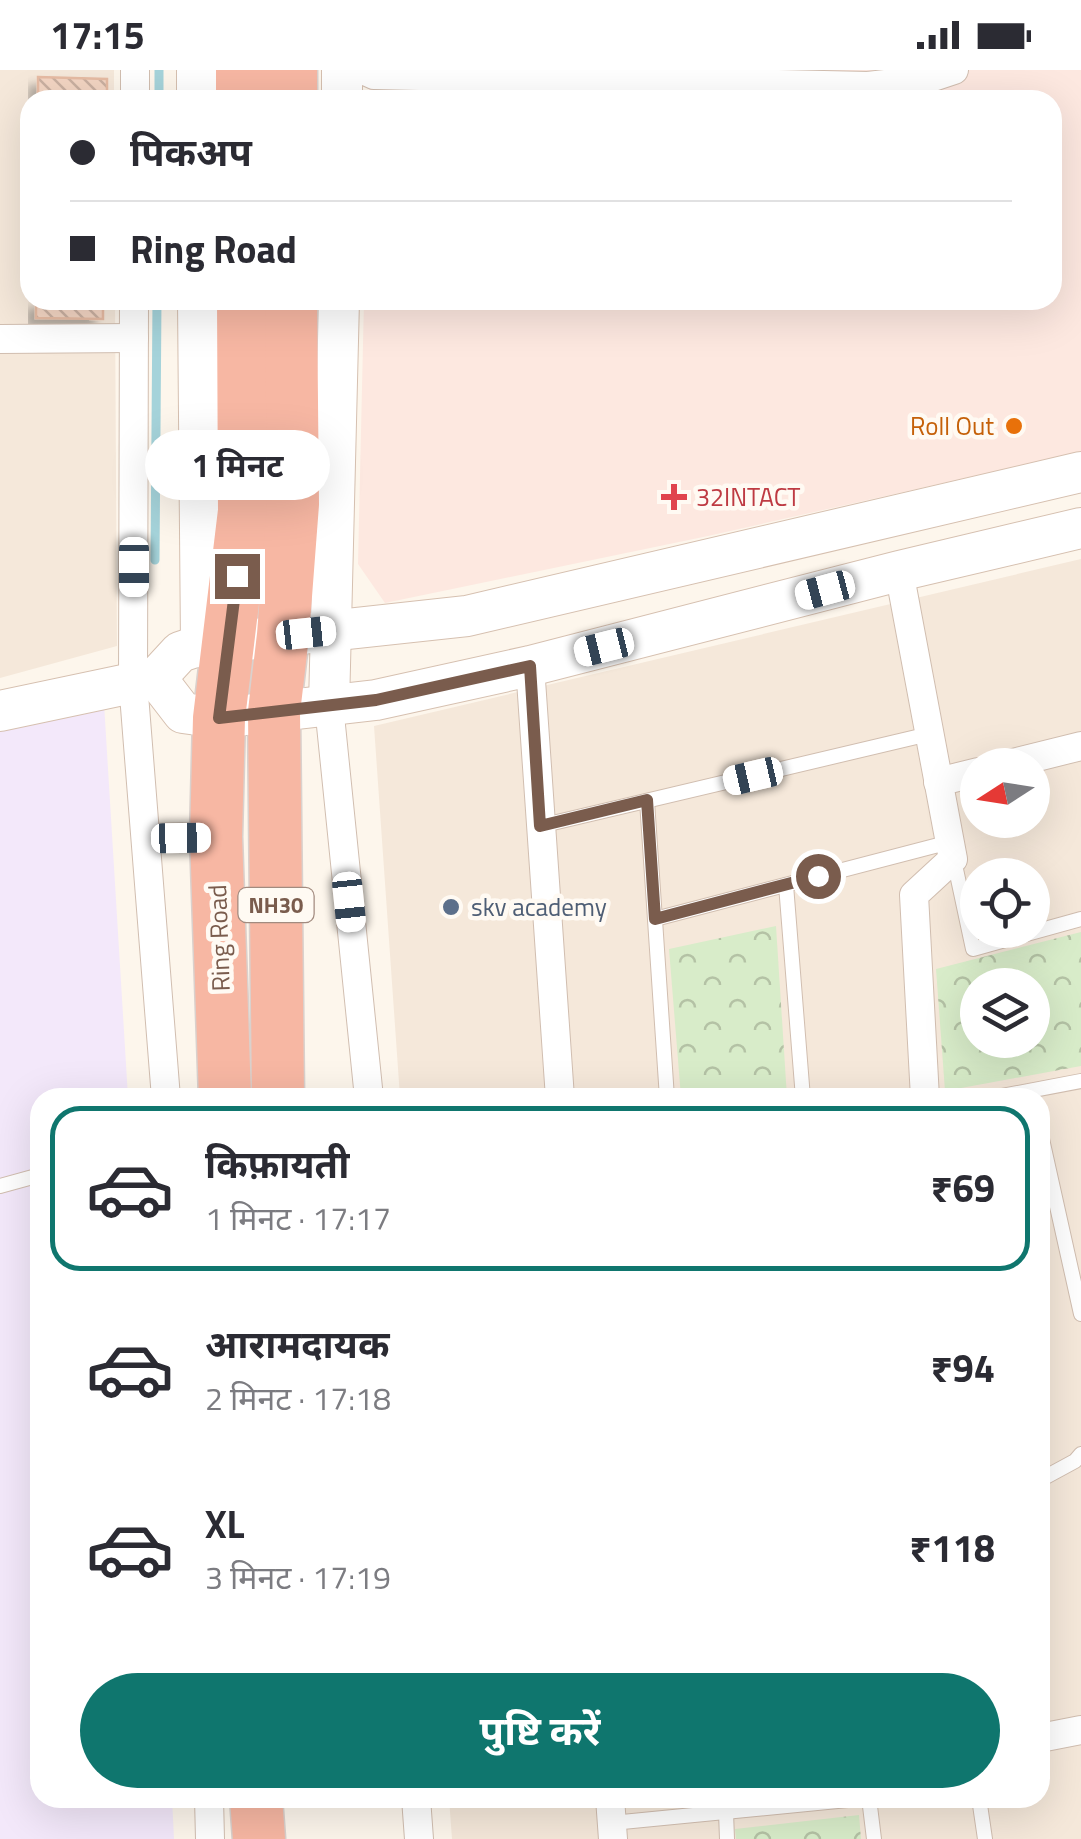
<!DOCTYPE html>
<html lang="hi">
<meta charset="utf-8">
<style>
body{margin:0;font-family:"Titillium Web","Noto Sans Devanagari",sans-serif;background:#f2f2f3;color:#2b2b33;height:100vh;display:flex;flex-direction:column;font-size:38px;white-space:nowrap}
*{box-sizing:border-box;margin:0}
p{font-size:32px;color:#7c7c81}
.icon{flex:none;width:55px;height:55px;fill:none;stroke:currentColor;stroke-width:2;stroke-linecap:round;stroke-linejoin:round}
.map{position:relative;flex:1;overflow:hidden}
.details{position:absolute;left:30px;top:1018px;width:1020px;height:720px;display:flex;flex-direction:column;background:#fff;border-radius:30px;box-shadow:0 10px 40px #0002}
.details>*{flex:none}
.top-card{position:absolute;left:20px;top:20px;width:1042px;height:220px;border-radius:30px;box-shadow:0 10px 40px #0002;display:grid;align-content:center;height:220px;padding:0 50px;background:#fff}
.needle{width:65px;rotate:258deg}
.controls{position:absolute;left:960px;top:678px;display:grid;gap:20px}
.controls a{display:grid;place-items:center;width:90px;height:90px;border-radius:50%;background:#fff;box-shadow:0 10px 40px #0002;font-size:50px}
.end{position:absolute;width:45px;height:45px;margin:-22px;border:12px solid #7a5c4d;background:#fff;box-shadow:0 0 0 5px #fff}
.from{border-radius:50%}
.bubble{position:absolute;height:70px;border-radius:35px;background:#fff;box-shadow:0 10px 40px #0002;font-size:32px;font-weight:700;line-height:70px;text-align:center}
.car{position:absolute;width:30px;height:60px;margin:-30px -15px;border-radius:12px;box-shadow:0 0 8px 2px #0007;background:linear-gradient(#fff 24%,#345 0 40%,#fff 0 76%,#345 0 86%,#fff 0)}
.top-card b{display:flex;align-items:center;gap:35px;height:95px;font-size:38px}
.top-card b+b{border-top:2px solid #e1e1e2}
.top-card i{width:25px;height:25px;background:#2b2b33}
ul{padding:18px 0 0;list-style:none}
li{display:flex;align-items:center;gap:30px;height:165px;margin:0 20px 15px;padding:0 30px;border:5px solid transparent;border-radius:30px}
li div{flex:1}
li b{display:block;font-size:38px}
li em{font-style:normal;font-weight:700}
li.selected{border-color:#0f766e}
li>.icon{width:90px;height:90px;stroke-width:1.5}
.primary-button{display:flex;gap:20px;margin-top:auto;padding:20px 50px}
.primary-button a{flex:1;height:115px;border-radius:60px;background:#0f766e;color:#fff;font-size:40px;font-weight:700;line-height:115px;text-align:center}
.status{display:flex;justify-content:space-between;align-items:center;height:70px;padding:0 50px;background:#fff;direction:ltr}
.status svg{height:28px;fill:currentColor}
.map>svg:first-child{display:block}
.residential{fill:#f5e8da;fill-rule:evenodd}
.commercial{fill:#fde8e0}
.education{fill:#f3e8fa}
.park{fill:url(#park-crowns);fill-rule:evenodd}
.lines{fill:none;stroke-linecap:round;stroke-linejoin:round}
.stream{stroke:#a5d3da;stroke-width:9}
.building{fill:url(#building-back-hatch);stroke:#e6bba3;stroke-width:2.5;filter:url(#shadow)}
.lane-casing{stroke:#d1beb0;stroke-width:16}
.street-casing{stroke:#d1beb0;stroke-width:30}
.secondary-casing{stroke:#d6c0b0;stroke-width:42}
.highway-casing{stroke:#dad1cd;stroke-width:55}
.lane{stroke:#fff;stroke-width:14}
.street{stroke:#fff;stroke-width:28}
.secondary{stroke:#fff;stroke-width:40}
.highway{stroke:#f7b7a3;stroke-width:52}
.route{stroke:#7a5c4d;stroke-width:12}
.food-dot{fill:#e8710a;stroke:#fffaf3;stroke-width:4}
.health-dot{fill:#e0444e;stroke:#fffaf3;stroke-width:4}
.service-dot{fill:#5c6f8a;stroke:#fffaf3;stroke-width:4}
.labels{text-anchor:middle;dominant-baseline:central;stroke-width:9;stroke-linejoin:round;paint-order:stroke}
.shield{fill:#fffaf3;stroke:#a28b7f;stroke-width:2.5}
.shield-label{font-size:22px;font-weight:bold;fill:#7a5c4d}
.food-label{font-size:25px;fill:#c56008;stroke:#fffaf3;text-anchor:end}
.health-label{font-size:25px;fill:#be3a42;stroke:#fffaf3;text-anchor:start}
.service-label{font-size:25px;fill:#4e5e75;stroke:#fffaf3;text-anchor:start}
.street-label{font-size:25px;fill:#7a5c4d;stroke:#fffaf3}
</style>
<div class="status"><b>17:15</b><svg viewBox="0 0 49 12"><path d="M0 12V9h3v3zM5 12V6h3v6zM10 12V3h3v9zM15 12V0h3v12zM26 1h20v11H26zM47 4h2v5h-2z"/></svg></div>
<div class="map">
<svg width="1081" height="1769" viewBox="0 0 1081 1769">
<defs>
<pattern id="park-crowns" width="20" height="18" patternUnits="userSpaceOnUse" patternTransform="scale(2.5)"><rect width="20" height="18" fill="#d8ecc9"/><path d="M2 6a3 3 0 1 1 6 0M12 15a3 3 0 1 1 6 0" fill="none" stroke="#b4c2a5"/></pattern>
<pattern id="building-back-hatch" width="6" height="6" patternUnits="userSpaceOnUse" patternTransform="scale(2.5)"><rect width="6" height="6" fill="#f3d5c3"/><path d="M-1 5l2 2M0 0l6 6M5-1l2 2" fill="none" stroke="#cab0a1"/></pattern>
<filter id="shadow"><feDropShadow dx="-9" dy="9" stdDeviation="5" flood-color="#0004"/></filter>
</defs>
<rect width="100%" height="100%" fill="#fdf6ec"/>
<g class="residential">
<polygon points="0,0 114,0 114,30 30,30 30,230 115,230 117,576 0,608"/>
<path d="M1081,489V1769H452L449,1728H1040V1028L400,1027L374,656ZM978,695H1032V750H978ZM978,805H1032V860H978ZM978,915H1032V970H978Z"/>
</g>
<polygon class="commercial" points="369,0 1081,0 1081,382 708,466 385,533 358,494 364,230 1052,230 1052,30 369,30"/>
<polygon class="education" points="104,633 128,1027 40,1028 40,1728 172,1728 174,1769 0,1769 0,661"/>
<g class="park">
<polygon points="776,856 787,1027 681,1027 669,879"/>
<path d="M1081,862V996L945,1021L936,899ZM978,915H1032V970H978Z"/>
<polygon points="859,1745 861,1769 736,1769 735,1759"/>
</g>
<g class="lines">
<g class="stream">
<polyline points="159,30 159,0"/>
<polyline points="155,490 157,230"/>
</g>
</g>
<g class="building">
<polygon points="38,7 107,9 107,30 38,30"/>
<polygon points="36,230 103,230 103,249 36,248"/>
</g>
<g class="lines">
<g class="lane-casing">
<g id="lane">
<polyline points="647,731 667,1028"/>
<polyline points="540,756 929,664"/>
<polyline points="954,790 973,879 1081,849"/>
<polyline points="786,815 803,1028"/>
<polyline points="655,849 950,772"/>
<polyline points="991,1028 1081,1011"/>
<polyline points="1040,1060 1081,1244"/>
<polyline points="0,1116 40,1105"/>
<polyline points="1040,1410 1075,1391 1081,1384"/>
<polyline points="869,1728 874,1769"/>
<polyline points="979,1728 985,1769"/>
<polyline points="726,1742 727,1769"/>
<polyline points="612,1753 868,1728"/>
</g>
</g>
<g class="street-casing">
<g id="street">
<polyline points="363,0 374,5 868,16 927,9 954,0"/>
<polyline points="135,30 135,0"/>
<polyline points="134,230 133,612 166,1028"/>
<polyline points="0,269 134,268"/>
<polyline points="899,501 953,789 914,825 925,1028"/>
<polyline points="530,596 560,1028"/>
<polyline points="329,636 369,1028"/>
<polyline points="1005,695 1081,676"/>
<polyline points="938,712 978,702"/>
<polyline points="147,768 216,767"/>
<polyline points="1040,1668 1081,1660"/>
<polyline points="209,1728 210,1769"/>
<polyline points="416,1728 419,1769"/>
<polyline points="610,1728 613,1769"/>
</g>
</g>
<g class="secondary-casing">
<g id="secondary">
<polyline points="197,0 197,30"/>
<polyline points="342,0 342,30"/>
<polyline points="198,230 201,575"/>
<polyline points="156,608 183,643 219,648 376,630 530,596 899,501 1081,458"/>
<polyline points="329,636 339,230"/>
<polyline points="0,641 156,608 180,582 201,575 467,546 1081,402"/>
</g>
</g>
<g class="highway-casing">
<g id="highway">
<polyline points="242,30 242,0"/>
<polyline points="291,30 291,0"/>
<polyline points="225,1028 216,767 219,648 244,441 243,230"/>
<polyline points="278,1028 274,642 283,565 293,434 291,230"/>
<polyline points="256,1728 259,1769"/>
</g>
</g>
<use href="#lane" class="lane"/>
<use href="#street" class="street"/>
<use href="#secondary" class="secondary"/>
<use href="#highway" class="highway"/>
</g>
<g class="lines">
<polyline class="route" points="237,506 219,648 376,630 530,596 540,756 647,730 655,849 818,806"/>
</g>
<circle class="food-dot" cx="1014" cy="356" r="10"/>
<path class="health-dot" d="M669 412h10v10h10v10h-10v10h-10v-10h-10v-10h10z"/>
<circle class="service-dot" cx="451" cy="837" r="10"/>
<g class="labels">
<rect class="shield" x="238.5" y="818" width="75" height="34" rx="8"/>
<g class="shield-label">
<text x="276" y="835">NH30</text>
</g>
<g class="food-label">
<text x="994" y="356">Roll Out</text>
</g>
<g class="health-label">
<text x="696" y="427">32INTACT</text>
</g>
<g class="service-label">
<text x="471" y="837">skv academy</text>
</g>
<g class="street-label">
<text transform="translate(219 868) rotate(-92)">Ring Road</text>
</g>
</g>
</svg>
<div class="controls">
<a><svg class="needle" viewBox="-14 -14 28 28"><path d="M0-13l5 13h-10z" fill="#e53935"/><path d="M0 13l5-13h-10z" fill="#7c7c81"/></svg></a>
<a><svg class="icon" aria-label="locate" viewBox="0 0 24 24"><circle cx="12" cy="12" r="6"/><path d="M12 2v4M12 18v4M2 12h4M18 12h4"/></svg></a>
<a><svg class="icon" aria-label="layers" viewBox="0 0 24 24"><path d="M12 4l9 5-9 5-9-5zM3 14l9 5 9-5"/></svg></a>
</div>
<i class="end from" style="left:818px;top:806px"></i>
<i class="end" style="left:237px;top:506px"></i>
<div class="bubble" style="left:145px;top:360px;width:185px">1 मिनट</div>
<i class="car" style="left:134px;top:497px;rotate:180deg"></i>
<i class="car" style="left:825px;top:520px;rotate:255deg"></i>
<i class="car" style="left:306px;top:563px;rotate:84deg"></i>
<i class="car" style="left:604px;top:577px;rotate:256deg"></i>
<i class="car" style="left:753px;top:706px;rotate:257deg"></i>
<i class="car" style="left:181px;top:768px;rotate:89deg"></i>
<i class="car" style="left:349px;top:832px;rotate:174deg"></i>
<div class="top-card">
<b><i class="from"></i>पिकअप</b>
<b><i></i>Ring Road</b>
</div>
<section class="details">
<ul>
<li class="selected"><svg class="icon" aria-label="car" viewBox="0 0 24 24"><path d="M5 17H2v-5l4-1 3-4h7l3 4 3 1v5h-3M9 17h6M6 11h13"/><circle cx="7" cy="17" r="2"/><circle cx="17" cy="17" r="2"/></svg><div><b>किफ़ायती</b><p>1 मिनट · 17:17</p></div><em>₹69</em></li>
<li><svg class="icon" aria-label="car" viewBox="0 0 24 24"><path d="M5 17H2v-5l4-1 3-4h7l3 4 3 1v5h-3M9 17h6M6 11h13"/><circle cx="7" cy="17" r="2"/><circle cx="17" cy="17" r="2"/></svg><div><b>आरामदायक</b><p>2 मिनट · 17:18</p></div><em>₹94</em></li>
<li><svg class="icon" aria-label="car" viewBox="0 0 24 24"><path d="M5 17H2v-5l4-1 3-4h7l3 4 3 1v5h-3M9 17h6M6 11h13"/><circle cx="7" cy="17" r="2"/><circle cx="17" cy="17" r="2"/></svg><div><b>XL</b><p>3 मिनट · 17:19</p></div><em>₹118</em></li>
</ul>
<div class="primary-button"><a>पुष्टि करें</a></div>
</section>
</div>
